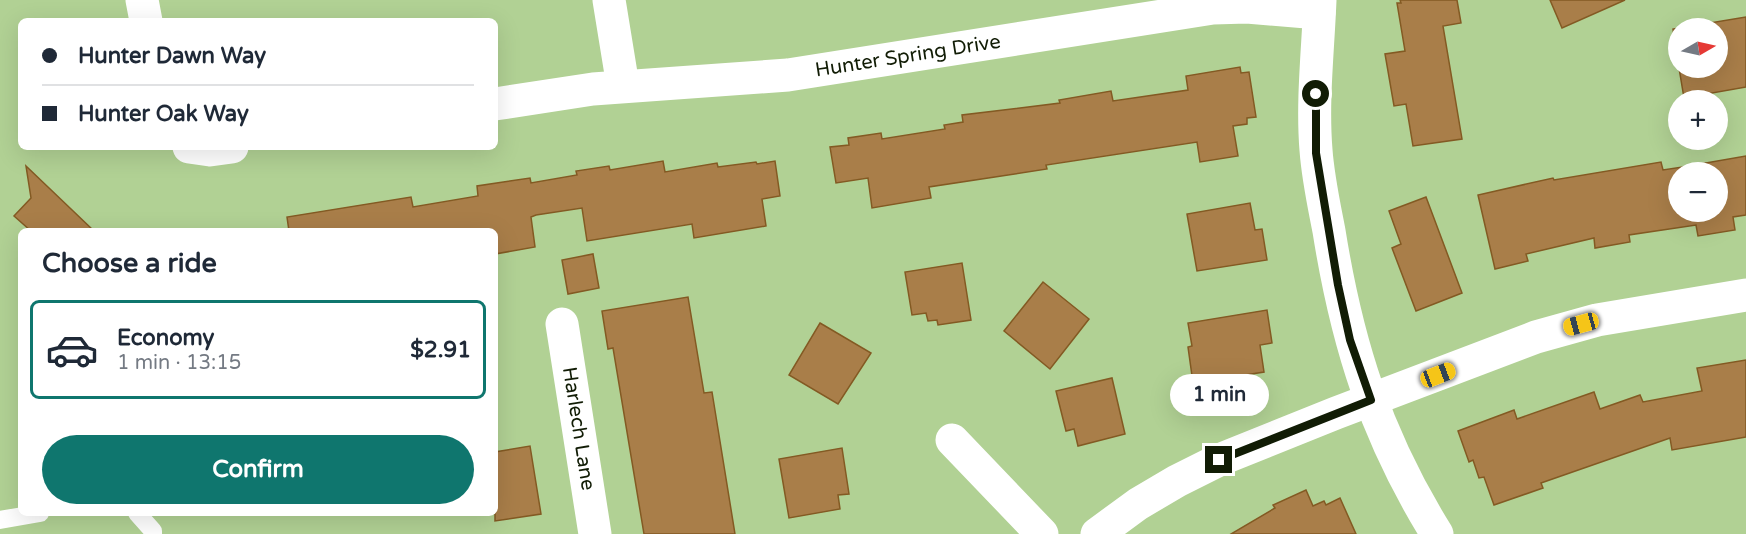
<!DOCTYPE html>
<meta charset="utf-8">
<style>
body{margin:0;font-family:"Varela Round",sans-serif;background:#f6f6f7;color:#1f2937;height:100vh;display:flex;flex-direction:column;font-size:22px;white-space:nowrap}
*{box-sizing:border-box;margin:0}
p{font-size:20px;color:#747a83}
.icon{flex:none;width:33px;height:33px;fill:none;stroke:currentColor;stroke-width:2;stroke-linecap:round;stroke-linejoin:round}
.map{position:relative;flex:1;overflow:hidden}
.panel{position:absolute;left:18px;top:228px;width:480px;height:288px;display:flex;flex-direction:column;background:#fff;border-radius:9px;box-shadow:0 6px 24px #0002}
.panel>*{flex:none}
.guide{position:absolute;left:18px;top:18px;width:480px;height:132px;border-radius:9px;box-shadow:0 6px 24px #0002;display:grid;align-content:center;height:132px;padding:0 24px;background:#fff}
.needle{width:39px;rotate:81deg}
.controls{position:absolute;left:1668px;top:18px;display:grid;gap:12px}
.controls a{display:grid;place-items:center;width:60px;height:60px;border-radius:50%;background:#fff;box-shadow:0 6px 24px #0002;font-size:30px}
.end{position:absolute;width:27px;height:27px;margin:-14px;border:8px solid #111c05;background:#fff;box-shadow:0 0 0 3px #fff}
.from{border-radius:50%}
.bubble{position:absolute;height:42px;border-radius:21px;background:#fff;box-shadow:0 6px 24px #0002;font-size:20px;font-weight:700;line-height:42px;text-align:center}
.car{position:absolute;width:18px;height:36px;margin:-18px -9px;border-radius:8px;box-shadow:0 0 4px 2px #0007;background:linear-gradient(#f5c518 24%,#345 0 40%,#f5c518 0 76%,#345 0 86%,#f5c518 0)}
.guide b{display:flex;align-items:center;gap:21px;height:57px;font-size:22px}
.guide b+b{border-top:2px solid #e0e1e3}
.guide i{width:15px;height:15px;background:#1f2937}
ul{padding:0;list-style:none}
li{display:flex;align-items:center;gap:18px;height:99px;margin:0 12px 9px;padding:0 12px;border:3px solid transparent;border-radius:9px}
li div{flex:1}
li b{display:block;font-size:22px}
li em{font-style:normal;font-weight:700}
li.selected{border-color:#0f766e}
li>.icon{width:54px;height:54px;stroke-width:1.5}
h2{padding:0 24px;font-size:27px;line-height:72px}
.button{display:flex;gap:12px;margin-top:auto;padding:12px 24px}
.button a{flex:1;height:69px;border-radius:36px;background:#0f766e;color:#fff;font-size:24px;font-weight:700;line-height:69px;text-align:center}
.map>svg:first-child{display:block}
.building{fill:#a97e49;stroke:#835a23;stroke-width:1.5;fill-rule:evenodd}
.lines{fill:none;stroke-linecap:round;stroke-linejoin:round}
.service{stroke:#fff;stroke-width:18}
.minor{stroke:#fff;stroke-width:33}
.route{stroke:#111c05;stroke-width:8}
.labels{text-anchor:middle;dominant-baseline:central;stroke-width:5;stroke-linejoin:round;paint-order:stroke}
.street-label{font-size:20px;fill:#111c05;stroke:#dbeccd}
</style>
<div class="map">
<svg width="1746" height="534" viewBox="0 0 1746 534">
<rect width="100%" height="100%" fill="#b1d194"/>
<g class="building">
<polygon points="1400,0 1457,0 1461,23 1443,26 1462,139 1413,146 1406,104 1394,106 1385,54 1405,51 1397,3 1401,3"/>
<polygon points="1550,0 1625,0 1562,28"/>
<polygon points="1746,17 1746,87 1684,98 1679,68 1718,68 1718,28 1678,28 1678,64 1673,29"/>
<polygon points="1240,67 1241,73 1249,72 1256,117 1247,118 1247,124 1233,126 1238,156 1200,162 1197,142 1046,165 1047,169 929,187 931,198 872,208 868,178 836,183 830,147 849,145 848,138 881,133 882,139 945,129 944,125 963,122 962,115 1060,103 1059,100 1111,91 1113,101 1188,90 1186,76"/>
<path d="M1746,156V215L1733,217L1735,230L1698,236L1696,225L1629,235L1630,242L1595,248L1594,238L1526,254L1528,261L1495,269L1478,195L1553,178L1554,180L1661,162L1663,170L1689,166L1690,168L1695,167L1694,165ZM1678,172H1718V212H1678Z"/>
<polygon points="663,161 665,172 717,163 718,167 756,162 757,164 775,161 780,196 762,199 766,226 694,238 692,224 587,241 582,208 536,215 531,217 535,247 495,254 495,231 289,231 287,217 411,197 413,207 478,196 477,186 530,178 531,183 577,175 576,171 609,166 610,170"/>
<polygon points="26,166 94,231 31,231 14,216 31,198"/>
<polygon points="1426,197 1462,293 1416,311 1392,248 1401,244 1389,211"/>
<polygon points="1250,203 1255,230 1262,229 1267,260 1197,271 1187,214"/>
<polygon points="593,254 599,288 568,294 562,260"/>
<polygon points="962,263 971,320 938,325 937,320 928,321 926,313 912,315 905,272"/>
<polygon points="1043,282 1089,319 1050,369 1004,331"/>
<polygon points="688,297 704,393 712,392 735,534 644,534 613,348 608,349 602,311"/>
<polygon points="1267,310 1272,343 1260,345 1264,372 1193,383 1188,347 1192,346 1188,323"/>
<polygon points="820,323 871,353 838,404 789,375"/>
<polygon points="1746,360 1746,437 1672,450 1670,438 1541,483 1543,488 1494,505 1484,477 1479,478 1473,460 1469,462 1458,431 1514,410 1517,419 1594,392 1600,409 1640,395 1643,402 1702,391 1697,368"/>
<polygon points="1112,378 1125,434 1078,446 1074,429 1066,431 1056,391"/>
<polygon points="530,446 541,514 495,521 495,452"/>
<polygon points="842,448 849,494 838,495 840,509 789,518 779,459"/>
<polygon points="1306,490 1313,506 1324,501 1326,505 1340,498 1356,534 1231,534 1275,508 1273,505"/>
</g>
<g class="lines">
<g class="service">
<polyline points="137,513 153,531 153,534"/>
<polyline points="0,520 40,513"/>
</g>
<g class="minor">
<polyline points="142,0 146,21"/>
<polyline points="609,0 623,86"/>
<path d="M1320,0C1318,50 1312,101 1316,150C1318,178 1324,205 1329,231C1347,344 1376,436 1437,534"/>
<path id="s1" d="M495,104L593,89L788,75L1213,8L1247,7L1319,13"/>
<polyline points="189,147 210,150 232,147"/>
<path id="s2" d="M562,324L595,534"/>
<polyline points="952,440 1042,534"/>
<polyline points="1097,534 1138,504 1177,481 1219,460 1336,413 1536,337 1597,320 1746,295"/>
</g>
</g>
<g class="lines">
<polyline class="route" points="1219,460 1371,400 1350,340 1338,285 1316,153 1316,94"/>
</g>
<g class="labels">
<g class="street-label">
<text stroke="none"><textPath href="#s1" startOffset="416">Hunter Spring Drive</textPath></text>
<text stroke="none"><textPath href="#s2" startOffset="106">Harlech Lane</textPath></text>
</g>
</g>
</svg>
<div class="controls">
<a><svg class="needle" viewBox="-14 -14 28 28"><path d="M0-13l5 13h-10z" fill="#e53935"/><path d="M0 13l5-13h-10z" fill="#747a83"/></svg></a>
<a>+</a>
<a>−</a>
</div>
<i class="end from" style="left:1316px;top:94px"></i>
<i class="end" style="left:1219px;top:460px"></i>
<div class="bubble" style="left:1170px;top:374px;width:99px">1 min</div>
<i class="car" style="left:1581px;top:324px;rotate:255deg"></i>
<i class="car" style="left:1438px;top:375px;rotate:69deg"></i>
<div class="guide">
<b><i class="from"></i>Hunter Dawn Way</b>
<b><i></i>Hunter Oak Way</b>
</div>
<section class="panel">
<h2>Choose a ride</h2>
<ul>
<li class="selected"><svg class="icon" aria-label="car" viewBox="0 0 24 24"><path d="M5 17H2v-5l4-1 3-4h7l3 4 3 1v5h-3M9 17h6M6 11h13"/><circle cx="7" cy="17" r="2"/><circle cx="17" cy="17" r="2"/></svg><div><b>Economy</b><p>1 min · 13:15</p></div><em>$2.91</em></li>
</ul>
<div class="button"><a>Confirm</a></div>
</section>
</div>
